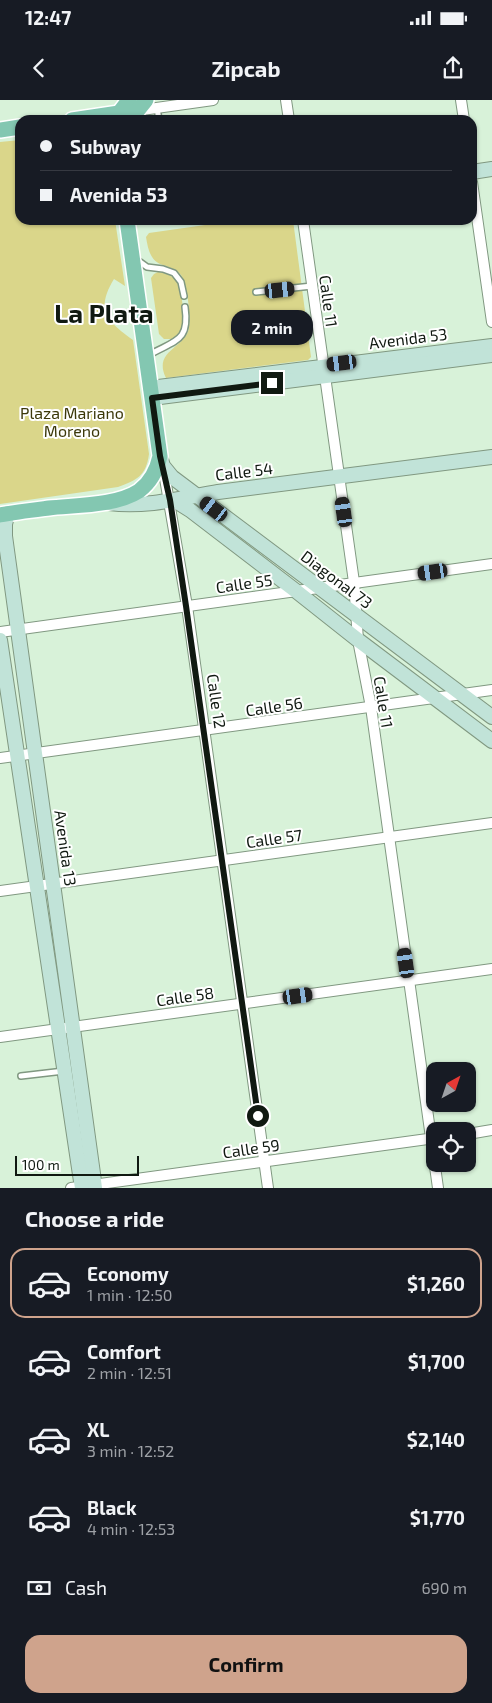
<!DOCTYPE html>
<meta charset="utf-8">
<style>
body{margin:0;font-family:"Exo 2",sans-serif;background:#242831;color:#f1f3f6;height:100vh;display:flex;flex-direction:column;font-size:19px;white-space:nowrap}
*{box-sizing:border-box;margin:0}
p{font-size:16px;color:#9ea1a6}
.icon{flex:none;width:28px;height:28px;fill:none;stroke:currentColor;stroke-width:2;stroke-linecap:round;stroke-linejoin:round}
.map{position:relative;height:1088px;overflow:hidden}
.drawer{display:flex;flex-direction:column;background:#171b24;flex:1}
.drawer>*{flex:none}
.hud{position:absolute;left:15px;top:15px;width:462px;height:110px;border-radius:15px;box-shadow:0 1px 4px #0004;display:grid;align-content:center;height:110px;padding:0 25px;background:#171b24}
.needle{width:32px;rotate:40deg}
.controls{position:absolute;left:426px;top:962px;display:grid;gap:10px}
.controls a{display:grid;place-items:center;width:50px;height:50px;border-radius:10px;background:#171b24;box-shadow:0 1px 4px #0004;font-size:25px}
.scale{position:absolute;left:15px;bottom:12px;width:124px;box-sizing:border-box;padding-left:5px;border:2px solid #101911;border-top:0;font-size:14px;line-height:18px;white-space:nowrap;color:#101911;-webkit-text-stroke:4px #fff;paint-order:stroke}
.end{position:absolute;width:22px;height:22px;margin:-11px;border:6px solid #101911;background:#fff;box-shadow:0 0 0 2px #fff}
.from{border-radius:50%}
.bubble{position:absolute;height:35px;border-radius:15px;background:#171b24;box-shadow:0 1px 4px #0004;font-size:16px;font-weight:700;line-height:35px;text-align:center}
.car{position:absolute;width:15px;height:30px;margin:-15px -8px;border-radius:6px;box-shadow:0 0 4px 1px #0007;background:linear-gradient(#222 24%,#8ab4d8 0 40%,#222 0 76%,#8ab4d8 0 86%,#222 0)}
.hud b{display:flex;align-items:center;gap:18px;height:48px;font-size:19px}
.hud b+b{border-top:1px solid #363941}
.hud i{width:12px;height:12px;background:#f1f3f6}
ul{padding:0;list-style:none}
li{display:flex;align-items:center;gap:15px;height:70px;margin:0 10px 8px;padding:0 15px;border:2px solid transparent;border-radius:15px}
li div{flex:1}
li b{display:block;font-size:19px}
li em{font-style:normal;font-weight:700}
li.current{border-color:#cfa38c}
li>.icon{width:45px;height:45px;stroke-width:1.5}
h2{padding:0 25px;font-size:22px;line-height:60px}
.pay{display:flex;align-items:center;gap:12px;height:55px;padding:0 25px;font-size:19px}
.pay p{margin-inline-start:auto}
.action{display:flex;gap:10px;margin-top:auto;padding:10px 25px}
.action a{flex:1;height:58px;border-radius:15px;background:#cfa38c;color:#111;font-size:20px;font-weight:700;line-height:58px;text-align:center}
.status{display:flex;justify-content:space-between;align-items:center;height:35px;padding:0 25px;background:#171b24;direction:ltr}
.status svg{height:14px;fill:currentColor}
header{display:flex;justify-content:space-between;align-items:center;height:65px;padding:0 25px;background:#171b24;font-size:22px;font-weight:700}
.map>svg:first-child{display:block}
.green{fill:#dad68a}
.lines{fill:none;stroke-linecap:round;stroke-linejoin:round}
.lane-casing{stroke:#809881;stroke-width:8}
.street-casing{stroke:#809881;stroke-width:12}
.secondary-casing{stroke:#809881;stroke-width:16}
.primary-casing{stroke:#fff;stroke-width:18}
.lane{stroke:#fff;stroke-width:5}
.street{stroke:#fff;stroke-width:10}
.secondary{stroke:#c1e3d8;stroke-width:14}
.primary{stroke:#83c7b1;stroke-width:15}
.route{stroke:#101911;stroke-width:6}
.labels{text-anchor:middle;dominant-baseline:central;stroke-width:4;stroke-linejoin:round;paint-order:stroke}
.street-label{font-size:16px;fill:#101911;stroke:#fff}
.park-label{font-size:16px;fill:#3c380a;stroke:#fff}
.town-label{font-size:26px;font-weight:bold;fill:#101911;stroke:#fff}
</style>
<div class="status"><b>12:47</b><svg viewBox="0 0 49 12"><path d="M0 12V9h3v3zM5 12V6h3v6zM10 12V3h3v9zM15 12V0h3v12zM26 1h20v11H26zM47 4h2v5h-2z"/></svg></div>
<header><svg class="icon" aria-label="back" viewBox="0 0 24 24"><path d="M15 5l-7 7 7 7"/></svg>Zipcab<svg class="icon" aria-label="share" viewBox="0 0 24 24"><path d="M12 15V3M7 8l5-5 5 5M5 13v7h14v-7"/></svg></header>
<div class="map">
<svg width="492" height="1088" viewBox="0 0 492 1088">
<rect width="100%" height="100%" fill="#d8f2d9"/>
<g class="green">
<path d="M20,40V120H115L125,186L114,179C95,210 107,221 133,240L149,354C146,376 137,380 118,387L0,404V42Z"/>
<path d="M240,120H293L311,257L308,260L166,278C152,250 187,248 189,227C191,216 187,181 180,174C175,169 169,167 163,165C150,161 148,149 146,137L149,133Z"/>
<path d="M158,172C165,173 171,175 176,180C182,188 186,222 181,231C179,235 175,237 172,239H164L159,234L151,178L154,174Z"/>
</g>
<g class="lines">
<g class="lane-casing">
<g id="lane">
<polyline points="157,8 159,20"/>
<polyline points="136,159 147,167 163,169 174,173 181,182 184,196"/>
<polyline points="256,192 312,186"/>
<path d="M149,255C175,240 190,242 185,207"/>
<polyline points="21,976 64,971"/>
</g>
</g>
<g class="street-casing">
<g id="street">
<polyline points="286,0 289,20"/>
<polyline points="461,0 464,20"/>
<polyline points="135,11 213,0"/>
<polyline points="472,82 492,222"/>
<polyline points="303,120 354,482 358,540 371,607 438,1088"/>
<polyline points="163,367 187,506 268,1088"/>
<polyline points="0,532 492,464"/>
<polyline points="0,658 492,590"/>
<polyline points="0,791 492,723"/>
<polyline points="0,937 492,869"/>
<polyline points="468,1034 492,1030"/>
<polyline points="71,1088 435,1038"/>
</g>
</g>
<g class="secondary-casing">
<g id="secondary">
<polyline points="472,72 492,69"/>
<polyline points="150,288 492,246"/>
<polyline points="152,298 492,255"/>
<polyline points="160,356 163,366 172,377 492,617"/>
<polyline points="174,400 190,410 296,491 358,540 492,641"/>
<path d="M109,403C145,408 183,398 218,392L492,357"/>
<polyline points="8,413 5,424 5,436 95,1088"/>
<polyline points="0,540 82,1088"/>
</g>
</g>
<g class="primary-casing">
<g id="primary">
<polyline points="72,20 119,13 129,0"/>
<polyline points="130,20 146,0"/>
<polyline points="0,30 20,27"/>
<path d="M0,415C16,412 33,410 49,408C76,405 116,406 139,391C151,382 157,370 160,356L127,120"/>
</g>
</g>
<use href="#lane" class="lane"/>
<use href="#street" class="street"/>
<use href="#secondary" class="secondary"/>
<use href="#primary" class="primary"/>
</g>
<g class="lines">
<polyline class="route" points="258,1016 186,506 170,400 160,356 152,298 272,283"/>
</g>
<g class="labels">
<g class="street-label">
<text transform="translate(329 201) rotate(82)">Calle 11</text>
<text transform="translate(408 238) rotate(-7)">Avenida 53</text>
<text transform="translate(244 371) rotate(-7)">Calle 54</text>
<text transform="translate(337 479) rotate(37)">Diagonal 73</text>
<text transform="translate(244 483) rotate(-8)">Calle 55</text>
<text transform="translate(217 601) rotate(82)">Calle 12</text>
<text transform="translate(384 602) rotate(81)">Calle 11</text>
<text transform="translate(274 606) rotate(-8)">Calle 56</text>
<text transform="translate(274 738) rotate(-8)">Calle 57</text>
<text transform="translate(66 748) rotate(82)">Avenida 13</text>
<text transform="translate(185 896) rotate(-8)">Calle 58</text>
<text transform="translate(251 1048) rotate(-8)">Calle 59</text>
</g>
<g class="park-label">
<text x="72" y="312">Plaza Mariano<tspan x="72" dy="18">Moreno</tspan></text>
</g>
<g class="town-label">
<text x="104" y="212">La Plata</text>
</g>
</g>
</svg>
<div class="controls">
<a><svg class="needle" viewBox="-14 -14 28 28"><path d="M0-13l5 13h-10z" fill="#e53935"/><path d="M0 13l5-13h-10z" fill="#9ea1a6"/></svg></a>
<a><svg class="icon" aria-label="locate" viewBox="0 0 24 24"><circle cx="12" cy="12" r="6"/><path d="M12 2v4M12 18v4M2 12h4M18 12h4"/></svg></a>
</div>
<div class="scale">100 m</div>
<i class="end from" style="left:258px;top:1016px"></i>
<i class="end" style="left:272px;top:283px"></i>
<div class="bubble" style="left:231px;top:210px;width:82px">2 min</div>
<i class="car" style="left:280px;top:190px;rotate:84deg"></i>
<i class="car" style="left:342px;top:263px;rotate:263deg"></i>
<i class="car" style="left:214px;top:409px;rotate:307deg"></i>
<i class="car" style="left:344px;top:412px;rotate:352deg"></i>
<i class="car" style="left:433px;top:472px;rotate:262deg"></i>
<i class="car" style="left:406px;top:863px;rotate:352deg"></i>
<i class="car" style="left:298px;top:896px;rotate:82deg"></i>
<div class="hud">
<b><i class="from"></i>Subway</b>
<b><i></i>Avenida 53</b>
</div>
</div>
<section class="drawer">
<h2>Choose a ride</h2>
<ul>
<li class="current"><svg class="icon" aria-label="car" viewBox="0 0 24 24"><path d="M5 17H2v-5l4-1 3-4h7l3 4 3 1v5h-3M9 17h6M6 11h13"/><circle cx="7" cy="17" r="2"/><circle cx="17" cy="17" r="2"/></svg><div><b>Economy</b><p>1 min · 12:50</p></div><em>$1,260</em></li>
<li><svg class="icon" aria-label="car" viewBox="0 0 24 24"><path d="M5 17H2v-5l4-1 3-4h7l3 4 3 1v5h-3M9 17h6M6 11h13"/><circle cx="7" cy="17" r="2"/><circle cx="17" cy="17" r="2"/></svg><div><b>Comfort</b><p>2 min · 12:51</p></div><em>$1,700</em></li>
<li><svg class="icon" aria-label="car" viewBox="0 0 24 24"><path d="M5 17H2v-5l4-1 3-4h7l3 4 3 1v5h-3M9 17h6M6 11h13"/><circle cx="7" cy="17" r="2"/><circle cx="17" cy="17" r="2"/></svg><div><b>XL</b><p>3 min · 12:52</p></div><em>$2,140</em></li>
<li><svg class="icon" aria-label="car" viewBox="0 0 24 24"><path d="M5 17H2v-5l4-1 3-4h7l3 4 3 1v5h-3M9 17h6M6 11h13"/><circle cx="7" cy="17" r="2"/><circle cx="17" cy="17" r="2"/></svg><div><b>Black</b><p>4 min · 12:53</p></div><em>$1,770</em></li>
</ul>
<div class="pay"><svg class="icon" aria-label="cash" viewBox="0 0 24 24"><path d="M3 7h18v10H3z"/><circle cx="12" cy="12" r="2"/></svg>Cash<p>690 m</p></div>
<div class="action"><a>Confirm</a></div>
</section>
